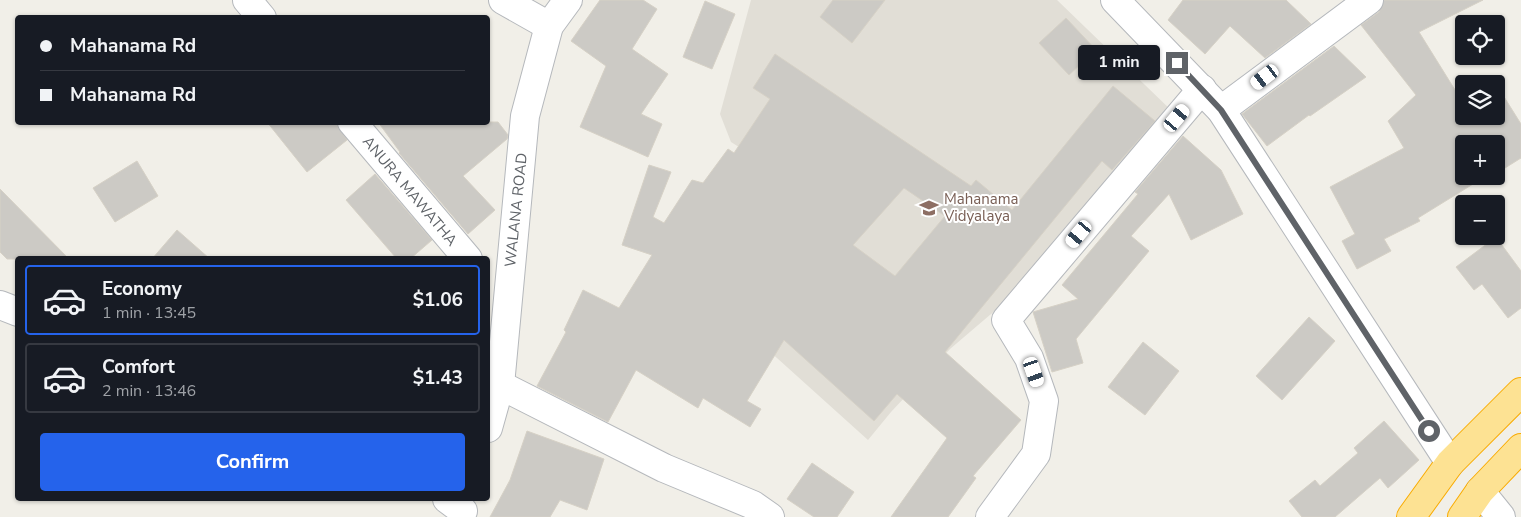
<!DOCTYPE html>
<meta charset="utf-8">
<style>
body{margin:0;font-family:"Nunito Sans",sans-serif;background:#20242c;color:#f1f3f6;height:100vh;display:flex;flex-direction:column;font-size:19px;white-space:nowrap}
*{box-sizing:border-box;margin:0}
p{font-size:16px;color:#9ea1a6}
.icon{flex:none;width:28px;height:28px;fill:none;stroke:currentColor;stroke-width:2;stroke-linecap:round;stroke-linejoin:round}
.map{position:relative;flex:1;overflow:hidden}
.details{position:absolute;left:15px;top:256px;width:475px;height:245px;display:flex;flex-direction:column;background:#171b24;border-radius:5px;box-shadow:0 1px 4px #0004}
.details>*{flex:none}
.top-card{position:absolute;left:15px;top:15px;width:475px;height:110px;border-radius:5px;box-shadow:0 1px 4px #0004;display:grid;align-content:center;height:110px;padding:0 25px;background:#171b24}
.fabs{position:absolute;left:1455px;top:15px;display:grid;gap:10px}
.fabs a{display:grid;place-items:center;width:50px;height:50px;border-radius:5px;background:#171b24;box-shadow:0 1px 4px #0004;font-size:25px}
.end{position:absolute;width:22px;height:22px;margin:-11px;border:6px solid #5f6368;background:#fff;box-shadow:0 0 0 2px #fff}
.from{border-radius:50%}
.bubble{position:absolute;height:35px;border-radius:5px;background:#171b24;box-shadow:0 1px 4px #0004;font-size:16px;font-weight:700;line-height:35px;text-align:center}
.car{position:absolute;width:15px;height:30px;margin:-15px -8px;border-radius:6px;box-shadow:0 0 4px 1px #0007;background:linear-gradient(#fff 24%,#345 0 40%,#fff 0 76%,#345 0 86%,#fff 0)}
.top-card b{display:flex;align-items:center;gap:18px;height:48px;font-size:19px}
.top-card b+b{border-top:1px solid #363941}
.top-card i{width:12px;height:12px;background:#f1f3f6}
ul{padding:9px 0 0;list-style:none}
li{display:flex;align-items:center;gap:15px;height:70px;margin:0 10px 8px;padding:0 15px;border:2px solid #363941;border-radius:5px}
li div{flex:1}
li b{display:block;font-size:19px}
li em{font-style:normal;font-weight:700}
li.on{border-color:#2563eb}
li>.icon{width:45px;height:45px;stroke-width:1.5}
.button{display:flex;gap:10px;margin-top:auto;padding:10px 25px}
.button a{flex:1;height:58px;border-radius:5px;background:#2563eb;color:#fff;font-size:20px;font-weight:700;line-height:58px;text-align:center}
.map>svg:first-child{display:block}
.education{fill:#e1ded6}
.building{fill:#cccac5;stroke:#d6d1c6;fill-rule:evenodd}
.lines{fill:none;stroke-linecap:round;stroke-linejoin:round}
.minor-casing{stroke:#b5b8bc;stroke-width:30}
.highway-casing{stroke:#f9ab00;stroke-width:30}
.minor{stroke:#fff;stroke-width:28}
.highway{stroke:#fde293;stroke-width:28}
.route{stroke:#5f6368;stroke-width:6}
.labels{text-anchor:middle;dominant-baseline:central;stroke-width:4;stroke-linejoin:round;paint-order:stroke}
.street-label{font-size:15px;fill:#5f6368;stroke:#fff}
.education-label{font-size:15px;fill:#785e54;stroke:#fff;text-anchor:start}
</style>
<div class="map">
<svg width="1521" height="517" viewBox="0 0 1521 517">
<rect width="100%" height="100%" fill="#f1efe8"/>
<polygon class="education" points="751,0 1057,0 1174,113 1039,273 950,349 891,412 868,440 707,295 787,177 731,142 720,114"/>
<g class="building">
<polygon points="600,0 643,0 657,9 632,49 668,74 641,114 662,124 648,157 580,127 606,66 571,41"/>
<polygon points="833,0 885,0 852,43 820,17"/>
<polygon points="1183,0 1286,0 1311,24 1265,58 1230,26 1205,54 1168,20"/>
<polygon points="1384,0 1483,0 1419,32 1460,98 1464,96 1464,116 1496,116 1496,84 1521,124 1521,158 1505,168 1503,165 1496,170 1496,144 1464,144 1464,176 1486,176 1418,218 1420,221 1384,239 1391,251 1357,269 1342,241 1355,234 1330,187 1404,148 1388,121 1416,95 1361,25 1379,12"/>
<polygon points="705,1 735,14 712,69 683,57"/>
<polygon points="1066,18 1096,50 1069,75 1039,43"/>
<polygon points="1334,46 1366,77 1310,116 1309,115 1267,146 1242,114"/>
<path d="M775,54L971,186L976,180L1012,210L1113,86L1155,121L1112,170L1102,161L945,352L1021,420L973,476L976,478L948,517H891L947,438L897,394L874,421L784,340L747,401L761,409L750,427L703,398L698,408L636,370L608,422L537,386L566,332L564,330L583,290L619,308L652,255L622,245L649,165L671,172L653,217L664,223L692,180L703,183L728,149L734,153L770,99L753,88ZM904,188L945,216L895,276L853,245Z"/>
<polygon points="267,122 335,122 347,140 307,172"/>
<polygon points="378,122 498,122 508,135 507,139 463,176 495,210 468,234 399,153 400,152"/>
<polygon points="1183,136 1221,170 1243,214 1191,240 1169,194 1131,236 1149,251 1076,339 1083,363 1052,372 1033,312 1078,299 1062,285 1138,194 1135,192"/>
<polygon points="137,161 158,196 115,222 93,188"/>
<polygon points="375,174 432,240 410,259 397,259 346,200"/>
<polygon points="0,189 69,259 7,259 0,252"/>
<polygon points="177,230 210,259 152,259"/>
<polygon points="1496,237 1521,271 1521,308 1508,318 1482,284 1474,290 1456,267"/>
<polygon points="1309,317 1335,341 1282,400 1256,376"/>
<polygon points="1143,342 1179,371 1145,415 1108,387"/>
<polygon points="1384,421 1419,460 1388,488 1380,478 1335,517 1302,517 1289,501 1315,480 1320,486 1358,453 1354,448"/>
<polygon points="527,431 604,459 587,510 560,500 550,517 490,517 510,480"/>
<polygon points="812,463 854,492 837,517 814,517 787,499"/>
</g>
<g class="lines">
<g class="minor-casing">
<g id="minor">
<polyline points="247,0 262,18"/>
<polyline points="503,0 549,26"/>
<polyline points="1115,0 1221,110 1450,463"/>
<polyline points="1221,110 1369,0"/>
<polyline points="352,122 468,259"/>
<polyline points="0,305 18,312"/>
<polyline points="500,385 664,468 753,505 770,517"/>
<polyline points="488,428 500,385 525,116 549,26 568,0"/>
<polyline points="1480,491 1501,517"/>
<polyline points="447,499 463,511"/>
<polyline points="990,517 1036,454 1044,401 1029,358 1006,320 1202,89"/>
</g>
</g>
<g class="highway-casing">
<g id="highway">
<polyline points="1411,517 1450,463 1521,392"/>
<polyline points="1462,517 1480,491 1521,448"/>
</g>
</g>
<use href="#minor" class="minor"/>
<use href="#highway" class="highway"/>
</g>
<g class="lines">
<polyline class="route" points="1177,63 1221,110 1429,431"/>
</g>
<defs>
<g id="school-bare" transform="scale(1.5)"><path d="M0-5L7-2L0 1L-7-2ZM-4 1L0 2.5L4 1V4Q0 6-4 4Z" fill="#8d6e63" stroke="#fff" stroke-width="2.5" paint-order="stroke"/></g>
</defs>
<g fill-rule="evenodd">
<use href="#school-bare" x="929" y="208"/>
</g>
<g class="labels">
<g class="street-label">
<text transform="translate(410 191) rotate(50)">ANURA MAWATHA</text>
<text transform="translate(516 210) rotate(-84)">WALANA ROAD</text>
</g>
<g class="education-label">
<text x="944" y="199">Mahanama<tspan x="944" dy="17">Vidyalaya</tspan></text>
</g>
</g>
</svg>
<div class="fabs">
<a><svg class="icon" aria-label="locate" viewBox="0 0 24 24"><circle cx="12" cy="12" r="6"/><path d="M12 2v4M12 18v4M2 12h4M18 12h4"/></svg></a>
<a><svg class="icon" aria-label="layers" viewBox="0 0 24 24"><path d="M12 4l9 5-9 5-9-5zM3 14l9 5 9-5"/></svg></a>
<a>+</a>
<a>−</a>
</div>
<i class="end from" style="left:1429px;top:431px"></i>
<i class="end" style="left:1177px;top:63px"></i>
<div class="bubble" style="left:1078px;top:45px;width:82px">1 min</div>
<i class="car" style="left:1265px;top:77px;rotate:233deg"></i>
<i class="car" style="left:1177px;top:118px;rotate:40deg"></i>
<i class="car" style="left:1079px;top:234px;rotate:220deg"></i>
<i class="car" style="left:1034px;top:372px;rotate:161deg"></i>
<div class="top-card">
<b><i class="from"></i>Mahanama Rd</b>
<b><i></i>Mahanama Rd</b>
</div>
<section class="details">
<ul>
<li class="on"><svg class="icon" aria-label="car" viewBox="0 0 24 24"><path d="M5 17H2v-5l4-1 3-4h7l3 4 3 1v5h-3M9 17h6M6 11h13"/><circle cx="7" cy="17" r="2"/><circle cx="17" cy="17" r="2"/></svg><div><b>Economy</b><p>1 min · 13:45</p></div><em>$1.06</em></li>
<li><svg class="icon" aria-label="car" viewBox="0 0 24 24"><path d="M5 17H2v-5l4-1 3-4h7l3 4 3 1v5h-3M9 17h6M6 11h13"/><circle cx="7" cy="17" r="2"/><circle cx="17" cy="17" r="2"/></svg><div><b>Comfort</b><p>2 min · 13:46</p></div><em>$1.43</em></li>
</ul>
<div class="button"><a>Confirm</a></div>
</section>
</div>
